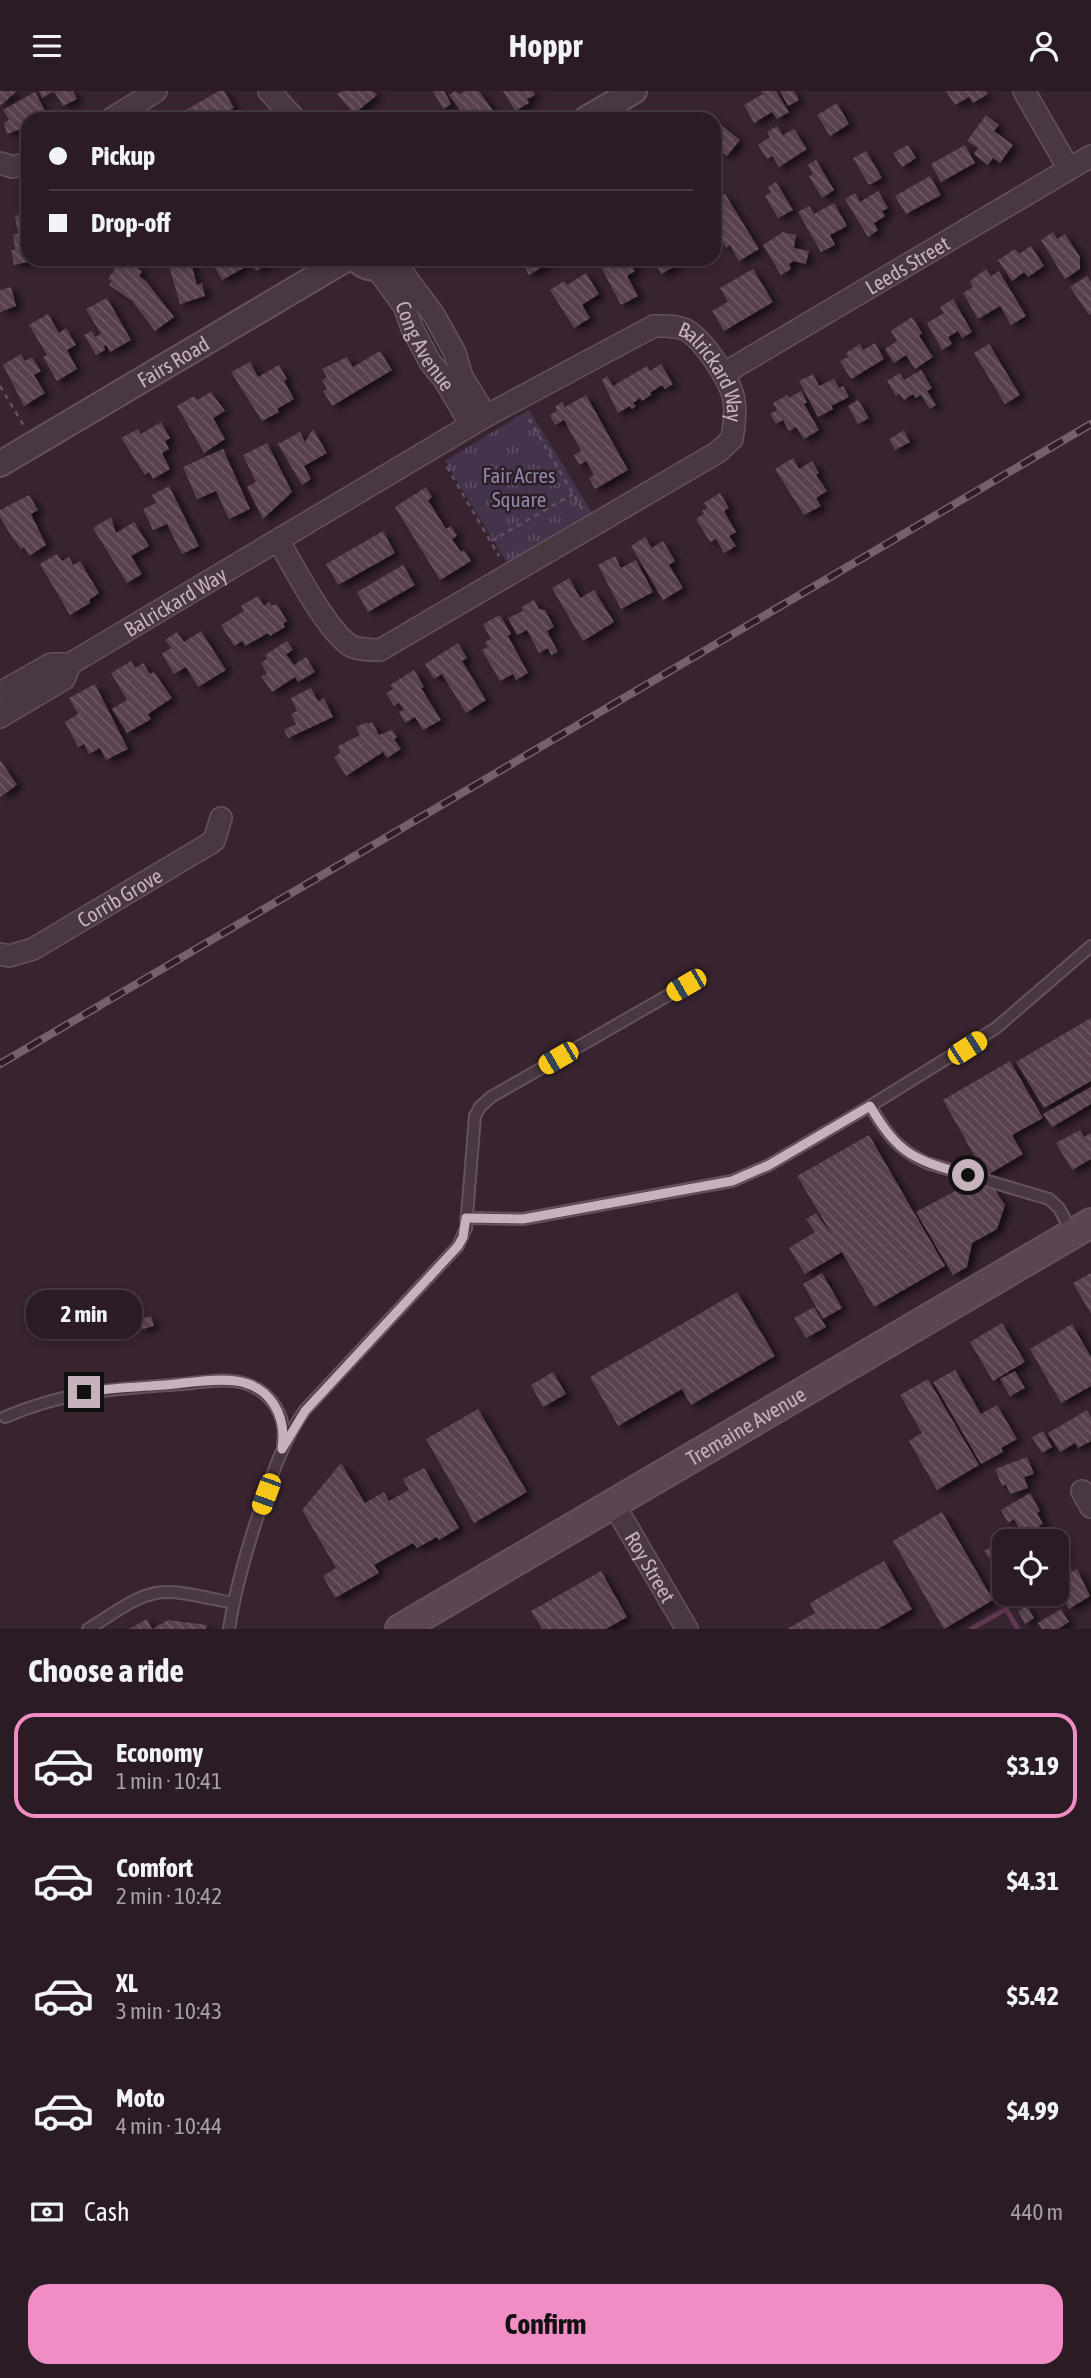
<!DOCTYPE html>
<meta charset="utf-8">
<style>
body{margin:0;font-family:"Asap Condensed",sans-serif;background:#362831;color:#f1f3f6;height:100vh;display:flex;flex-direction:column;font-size:26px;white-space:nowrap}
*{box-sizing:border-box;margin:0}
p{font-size:23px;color:#a5a1a6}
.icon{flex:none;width:38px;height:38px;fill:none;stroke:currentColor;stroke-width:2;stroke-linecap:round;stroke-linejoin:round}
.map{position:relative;height:1538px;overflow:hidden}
.drawer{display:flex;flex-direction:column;background:#2a1b24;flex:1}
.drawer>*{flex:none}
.top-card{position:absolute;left:21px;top:21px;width:700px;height:154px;border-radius:21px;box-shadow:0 4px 10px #0003,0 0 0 2px #463941;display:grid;align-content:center;height:154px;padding:0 28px;background:#2a1b24}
.buttons{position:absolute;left:992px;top:1438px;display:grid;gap:14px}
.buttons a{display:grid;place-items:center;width:77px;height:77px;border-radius:14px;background:#2a1b24;box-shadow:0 4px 10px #0003,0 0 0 2px #463941;font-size:35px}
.end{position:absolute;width:32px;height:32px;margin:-16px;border:9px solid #c5b2bd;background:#111;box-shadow:0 0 0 4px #111}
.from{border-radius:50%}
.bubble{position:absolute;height:49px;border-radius:21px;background:#2a1b24;box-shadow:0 4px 10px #0003,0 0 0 2px #463941;font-size:23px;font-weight:700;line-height:49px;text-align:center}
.car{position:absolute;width:21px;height:42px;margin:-21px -10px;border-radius:9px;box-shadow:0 0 5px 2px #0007;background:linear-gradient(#f5c518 24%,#345 0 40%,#f5c518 0 76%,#345 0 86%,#f5c518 0)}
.top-card b{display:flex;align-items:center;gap:24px;height:66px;font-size:26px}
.top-card b+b{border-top:2px solid #463941}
.top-card i{width:18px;height:18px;background:#f1f3f6}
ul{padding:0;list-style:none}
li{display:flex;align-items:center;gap:21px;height:105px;margin:0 14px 10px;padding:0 14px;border:4px solid transparent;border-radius:21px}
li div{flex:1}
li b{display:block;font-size:26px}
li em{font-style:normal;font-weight:700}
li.current{border-color:#ef8dc4}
li>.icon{width:63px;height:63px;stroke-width:1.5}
h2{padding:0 28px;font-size:32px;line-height:84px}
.pay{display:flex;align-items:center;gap:18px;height:77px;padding:0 28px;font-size:26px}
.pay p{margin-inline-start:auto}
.button{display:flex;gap:14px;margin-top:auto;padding:14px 28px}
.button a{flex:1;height:80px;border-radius:21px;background:#ef8dc4;color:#111;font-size:28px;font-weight:700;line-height:80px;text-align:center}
header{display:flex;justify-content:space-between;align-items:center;height:91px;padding:0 28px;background:#2a1b24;font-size:32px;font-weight:700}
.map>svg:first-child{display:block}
.park{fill:url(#park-tufts)}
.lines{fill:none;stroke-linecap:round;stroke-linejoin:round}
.stream{stroke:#5f3950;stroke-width:5}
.building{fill:url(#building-back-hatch);filter:url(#shadow)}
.service-casing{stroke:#64525d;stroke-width:14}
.minor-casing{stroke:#64525d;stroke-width:24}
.tertiary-casing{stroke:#64525d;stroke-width:28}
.secondary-casing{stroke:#64525d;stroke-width:32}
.path{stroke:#635163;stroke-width:2.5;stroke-dasharray:5 5;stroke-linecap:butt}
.service{stroke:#493742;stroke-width:10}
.minor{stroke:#493742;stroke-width:21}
.tertiary{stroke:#493742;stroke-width:24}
.secondary{stroke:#5b4552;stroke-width:28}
.rail-casing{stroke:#76606d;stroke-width:8}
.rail{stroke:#2e1c27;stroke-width:5;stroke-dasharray:16;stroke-linecap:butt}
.route{stroke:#c5b2bd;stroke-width:9}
.labels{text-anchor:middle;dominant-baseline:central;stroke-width:5;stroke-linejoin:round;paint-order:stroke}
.street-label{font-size:21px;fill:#c5b2bd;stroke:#2e1c27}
.park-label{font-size:21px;fill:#8a89a9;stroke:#2e1c27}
</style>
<header><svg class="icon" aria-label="menu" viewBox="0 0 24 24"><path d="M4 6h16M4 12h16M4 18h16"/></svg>Hoppr<svg class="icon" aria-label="person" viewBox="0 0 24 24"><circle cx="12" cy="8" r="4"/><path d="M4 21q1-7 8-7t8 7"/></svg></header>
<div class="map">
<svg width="1091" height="1538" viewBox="0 0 1091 1538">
<defs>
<pattern id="park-tufts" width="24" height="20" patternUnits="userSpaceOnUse" patternTransform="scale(1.75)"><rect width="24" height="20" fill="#43344b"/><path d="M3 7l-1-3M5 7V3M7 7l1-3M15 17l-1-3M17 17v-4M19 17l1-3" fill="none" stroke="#5d4f63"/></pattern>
<pattern id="building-back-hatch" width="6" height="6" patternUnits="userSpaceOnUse" patternTransform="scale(1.75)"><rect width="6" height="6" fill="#58404f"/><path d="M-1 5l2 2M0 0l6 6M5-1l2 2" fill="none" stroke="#6e5966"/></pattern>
<filter id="shadow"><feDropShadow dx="6" dy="3.5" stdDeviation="3.5" flood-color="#0009"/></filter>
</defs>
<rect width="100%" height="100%" fill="#382430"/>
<polygon class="park" points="529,319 592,422 508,473 445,370"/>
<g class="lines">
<polyline class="stream" points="971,1538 1006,1518 1018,1538"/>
</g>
<g class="building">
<polygon points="0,0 17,0 0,15"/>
<polygon points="39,0 73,0 77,8 63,15 54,0 42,7"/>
<polygon points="219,0 224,0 234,17 216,28 170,28"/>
<polygon points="342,0 373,0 377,4 354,23 337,3"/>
<polygon points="433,0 444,0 451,13 443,18"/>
<polygon points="455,0 460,3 465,0 479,0 499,28 467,28 449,4"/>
<polygon points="503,0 533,0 535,4 527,8 529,12 515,20"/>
<polygon points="761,0 776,0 789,21 777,28 772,21 754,32 744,14 763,3"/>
<polygon points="780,0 794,0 799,9 788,15"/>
<polygon points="946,0 986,0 988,3 973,12 969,6 955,14"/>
<polygon points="35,1 49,27 28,28 28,38 23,41 21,38 7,43 4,32 9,29 3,19"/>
<polygon points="837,12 849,33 830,45 817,24"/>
<polygon points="708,23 740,49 727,65 714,54 714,28 704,28"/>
<polygon points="986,24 999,34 994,40 1013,54 1000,72 993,67 988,74 974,63 978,57 967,50"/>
<polygon points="777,35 783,44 794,38 807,58 779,76 772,65 767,68 758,54 770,46 767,41"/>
<polygon points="908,54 916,67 902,76 893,62"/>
<polygon points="965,54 975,72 941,91 931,73"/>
<polygon points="866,60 882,87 869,94 853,67"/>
<polygon points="816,69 834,99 822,107 809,85 813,83 808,74"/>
<polygon points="930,85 941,104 906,123 895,105"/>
<polygon points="776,91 793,119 778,127 765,105 771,101 768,96"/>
<polygon points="878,100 888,117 882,120 885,125 874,132 878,139 868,146 845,108 855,102 860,111"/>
<polygon points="725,103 759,158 739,170 730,154 726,157 714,137 714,110"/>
<polygon points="834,112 847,135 830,144 835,154 821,161 798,121 809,115 814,123"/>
<polygon points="28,122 28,168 36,169 14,174 11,159 15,159 13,143 18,143 15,125"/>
<polygon points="783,141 796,144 794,157 809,160 806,173 793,170 789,173 791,178 781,184 763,154"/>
<polygon points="1053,141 1057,148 1065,143 1080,166 1080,178 1065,188 1041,149"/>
<polygon points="1031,155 1044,175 1028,186 1024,181 1012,190 998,169 1015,158 1019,163"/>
<polygon points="122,168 142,180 139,185 146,190 174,226 155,240 132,210 109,194 112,190 108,188"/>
<polygon points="167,168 190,168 197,194 202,192 205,205 180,213"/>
<polygon points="210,168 243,168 247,175 222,189"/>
<polygon points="249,168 276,168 256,180"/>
<polygon points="515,168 547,168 549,172 529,184 521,169 517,171"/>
<polygon points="597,168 637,168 639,171 632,175 635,180 627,185 638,205 621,214"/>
<polygon points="652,168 676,168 679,173 661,183"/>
<polygon points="753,178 773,211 724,240 712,220 728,211 720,197"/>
<polygon points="986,178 991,185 999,180 1026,225 1011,234 1000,215 978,228 963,202 973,196 970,190"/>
<polygon points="586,182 599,203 582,214 590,227 574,237 550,199 564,190 567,194"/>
<polygon points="1087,185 1091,191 1091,223 1089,224 1070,196"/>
<polygon points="11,196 16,215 0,221 0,199"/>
<polygon points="107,207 131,249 110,261 106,254 104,255 105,259 96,264 84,244 92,240 95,246 101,243 86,218"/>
<polygon points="953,208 972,241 962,247 958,240 948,246 952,253 942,259 927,232 944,222 940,216"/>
<polygon points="48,223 59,242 66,237 76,254 67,259 77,278 57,290 43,266 47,264 29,234"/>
<polygon points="912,226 922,242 919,245 933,266 915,278 906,264 894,272 885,258 897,250 891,240"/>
<polygon points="875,252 884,268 851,288 840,270 848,266 846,262 860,253 863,259"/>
<polygon points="989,253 1020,304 1005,313 974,262"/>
<polygon points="380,260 392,279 332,315 323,300 327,298 322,289 327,286 322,278 347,266 353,276"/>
<polygon points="21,263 25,270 32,266 41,280 34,284 45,302 24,315 3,274"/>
<polygon points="250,271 258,286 279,274 287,288 284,290 294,308 277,318 279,321 262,330 231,281"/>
<polygon points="661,273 673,293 665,298 662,294 650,302 651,304 642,310 640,307 633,312 636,315 632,318 630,315 618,322 602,289 607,285 613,295 647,275 650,280"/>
<polygon points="921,279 932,297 927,300 936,314 930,318 921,304 916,307 913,303 904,309 899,303 896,305 887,290 900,282 904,289"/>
<polygon points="813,283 819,295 834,288 839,297 843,295 849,306 831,315 833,318 818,326 799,290"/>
<polygon points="801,300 807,311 804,313 819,339 804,348 796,336 789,340 783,329 776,333 770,323 777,319 773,312 787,304 789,307"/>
<polygon points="211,301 225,320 213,327 225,348 204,362 177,315 194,305 197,309"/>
<polygon points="586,304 628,379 595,398 589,387 594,384 586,370 579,374 574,364 581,360 564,329 555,334 550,324 557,320 555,316 562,311 565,316"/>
<polygon points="858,309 869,327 858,333 848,315"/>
<polygon points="161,331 170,347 165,350 169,358 162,362 170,378 153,388 149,381 145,384 121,347 138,338 141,343"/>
<polygon points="313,338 327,362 304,375 311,388 302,394 278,353 300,341 305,351"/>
<polygon points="904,339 910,351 895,359 889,348"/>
<polygon points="267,352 292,401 263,428 247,396 256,391 243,364"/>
<polygon points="223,358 250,418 229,428 216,400 197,408 183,376"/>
<polygon points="793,367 799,378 812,370 819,382 816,384 827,400 816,407 821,415 804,424 775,378"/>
<polygon points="169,395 199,455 182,463 167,433 153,439 143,418 156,412 152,404"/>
<polygon points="426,396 432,406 428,409 446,438 451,435 457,445 452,448 461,461 464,459 471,470 440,489 395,416"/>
<polygon points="720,402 729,417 724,420 736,441 729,445 736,455 724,462 716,448 710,451 696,428 704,423 702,420 707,417 704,412"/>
<polygon points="29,404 38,419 31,423 46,454 29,465 24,456 21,458 12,446 0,426 0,419"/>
<polygon points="111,426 116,442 134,431 149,455 131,465 142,483 127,492 93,437"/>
<polygon points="383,440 395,462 338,494 326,473"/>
<polygon points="645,446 652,457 663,450 675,470 669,474 683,497 663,509 631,455"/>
<polygon points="57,463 62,470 69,466 73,474 80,470 99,502 89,509 90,512 70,524 40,473"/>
<polygon points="615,465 621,477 636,469 653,501 621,518 598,474"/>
<polygon points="403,474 415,494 368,521 357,501"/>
<polygon points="569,487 580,507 594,499 614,531 583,550 552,497"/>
<polygon points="258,505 264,515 269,511 272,515 275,513 278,515 287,530 283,533 285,536 270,545 268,542 245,555 242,550 234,555 221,534 244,520 241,515"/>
<polygon points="534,509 539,518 545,519 554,536 547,540 558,561 551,564 548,557 539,562 527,539 517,544 508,527 523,520 521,516"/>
<polygon points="500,524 511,543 508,545 528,582 516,589 513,583 500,590 482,559 488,556 485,551 491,548 483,533"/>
<polygon points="201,540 226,579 198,596 186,576 174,583 162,563 171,557 165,549 177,541 184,551"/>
<polygon points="287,550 293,559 286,563 294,574 306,566 315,581 298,591 295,586 272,601 261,585 267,583 261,572 267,568 265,564"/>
<polygon points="458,552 467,567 462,570 486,609 466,622 442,583 434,588 425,573"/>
<polygon points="131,570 135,577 143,572 150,583 154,581 172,607 148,623 151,628 127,642 112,618 127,609 111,582"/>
<polygon points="414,579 424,596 421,597 441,629 423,639 415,626 405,632 399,621 404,619 399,612 394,615 386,602 393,598 390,594"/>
<polygon points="95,593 128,658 106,669 100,657 89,663 84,653 78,656 65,631 78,623 69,607"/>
<polygon points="311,597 318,610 324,607 333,626 288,647 284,639 296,633 291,623 297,620 291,607"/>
<polygon points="367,631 368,633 372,631 379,644 392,639 397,646 394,648 401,658 387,667 383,661 346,685 334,666 340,662 338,655 360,644 356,636"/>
<polygon points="0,669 17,694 0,706"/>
<polygon points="1091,927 1091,990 1044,1017 1016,971"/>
<polygon points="1010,970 1043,1027 1012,1044 1023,1063 986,1085 943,1009"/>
<polygon points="1091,996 1091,1013 1052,1036 1043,1023"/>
<polygon points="1080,1039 1084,1046 1091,1042 1091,1068 1072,1079 1056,1052"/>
<polygon points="869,1044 945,1175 874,1216 842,1161 805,1183 789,1157 815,1141 806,1128 816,1122 833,1145 797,1085"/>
<polygon points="970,1092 994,1098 1005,1114 997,1138 972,1152 967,1176 953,1184 916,1121"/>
<polygon points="822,1182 842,1217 823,1228 803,1193"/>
<polygon points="1091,1182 1091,1223 1073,1192"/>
<polygon points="737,1201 775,1265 691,1314 682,1298 618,1335 590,1286"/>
<polygon points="814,1216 826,1236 806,1247 794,1227"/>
<polygon points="151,1225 154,1235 139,1239 137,1229"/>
<polygon points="1002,1232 1025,1271 993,1290 970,1251"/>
<polygon points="1072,1233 1091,1266 1091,1295 1061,1312 1030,1258"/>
<polygon points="955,1279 981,1323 997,1314 1017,1348 1001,1357 1003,1361 981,1373 933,1291"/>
<polygon points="1015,1280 1025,1297 1010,1305 1000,1288"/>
<polygon points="553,1281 566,1303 543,1316 531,1294"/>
<polygon points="928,1288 979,1374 937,1399 909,1350 922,1342 900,1304"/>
<polygon points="478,1318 527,1401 474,1432 426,1348"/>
<polygon points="1087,1319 1091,1326 1091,1350 1078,1357 1075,1352 1060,1361 1048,1342"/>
<polygon points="1043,1340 1052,1356 1042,1362 1032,1346"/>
<polygon points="1027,1366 1034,1383 1024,1386 1028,1397 1010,1403 1006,1393 1002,1395 995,1378"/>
<polygon points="341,1372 365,1412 384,1401 389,1410 409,1399 403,1388 424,1377 459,1437 439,1449 437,1446 417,1457 413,1452 374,1474 379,1482 335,1507 323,1485 336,1477 302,1419"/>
<polygon points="1030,1402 1040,1420 1037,1422 1043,1433 1039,1435 1042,1440 1024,1451 1004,1451 1004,1462 991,1470 984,1460 1020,1439 1014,1428 1008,1432 1001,1419"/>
<polygon points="942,1421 993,1509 944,1538 893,1450"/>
<polygon points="1054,1440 1067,1463 1057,1469 1057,1451 1037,1451"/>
<polygon points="884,1470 912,1518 878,1538 787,1538 815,1522 810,1512"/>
<polygon points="1077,1478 1090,1505 1069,1518 1061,1505 1051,1511 1047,1503 1057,1503 1057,1483 1065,1479 1067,1483"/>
<polygon points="601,1480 627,1526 606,1538 542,1538 531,1520"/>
<polygon points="1027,1515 1034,1527 1025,1533 1018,1520"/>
<polygon points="1061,1518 1069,1531 1058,1538 1042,1538 1038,1532"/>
<polygon points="147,1528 152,1538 168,1529 207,1534 206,1538 129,1538"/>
</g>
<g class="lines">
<g class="service-casing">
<g id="service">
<polyline points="466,1127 523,1128 732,1090 769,1074 870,1015"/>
<path d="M1072,1142L1059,1117L1049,1108L927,1072C897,1058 887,1043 870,1015L996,937L1091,855"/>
<path d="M5,1326C68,1299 116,1298 183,1293C203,1291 228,1286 247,1293C272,1302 287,1326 283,1352"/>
<path d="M88,1538C109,1526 133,1506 156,1502C177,1498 211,1508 233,1512"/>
<path d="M229,1538C236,1493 249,1450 264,1407C275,1376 285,1347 305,1319L458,1155L466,1137L475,1025L480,1016L491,1006L686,894"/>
</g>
</g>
<g class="minor-casing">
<g id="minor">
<polyline points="269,0 295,28"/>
<polyline points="1024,0 1069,78"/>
<polyline points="111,28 156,0"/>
<polyline points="0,72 13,76 28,72"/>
<polyline points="393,169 434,224 455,262 462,286 486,325"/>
<path id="s1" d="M377,178L404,215L412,237L430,271L444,288L471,334"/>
<path id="s2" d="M723,283L1091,65"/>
<path id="s3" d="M0,602L51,573H70L471,334L486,325L654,235C664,235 676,234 686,239C703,248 732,291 734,310C736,322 734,336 732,348L718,361L380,559C371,559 362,559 353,556C329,545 293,474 278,449"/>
<polyline points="0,626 64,588 70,573"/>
<path id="s4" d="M0,863L9,865L33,858L214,750L221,727"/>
<polyline points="1082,1400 1091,1416"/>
<path id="s5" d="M613,1412L687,1538"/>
</g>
</g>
<g class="tertiary-casing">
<g id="tertiary">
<polyline points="586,28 634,0"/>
<path d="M356,168C368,180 382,180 394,168"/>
<path id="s6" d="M0,373L346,168"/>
</g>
</g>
<g class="secondary-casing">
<g id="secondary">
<path id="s7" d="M400,1538L1091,1132"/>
</g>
</g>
<g class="path">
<polyline points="0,295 24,335"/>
<polyline points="529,328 582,418"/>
<polyline points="447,376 499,465"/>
<polyline points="491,450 573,403"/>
</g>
<use href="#service" class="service"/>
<use href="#minor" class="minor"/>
<use href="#tertiary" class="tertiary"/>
<use href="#secondary" class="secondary"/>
<g class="rail-casing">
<polyline id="rail" points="0,973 1091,333"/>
</g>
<use href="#rail" class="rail"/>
</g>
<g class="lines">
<path class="route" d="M84,1301C111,1297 138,1296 165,1294C188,1292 213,1287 236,1290C271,1295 287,1325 282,1358L305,1320L458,1155L463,1146L466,1127L523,1128L732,1090L769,1074L870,1015C899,1064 914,1069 968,1084"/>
</g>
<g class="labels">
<g class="street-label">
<text stroke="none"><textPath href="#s2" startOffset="214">Leeds Street</textPath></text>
<text stroke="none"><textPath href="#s1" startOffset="91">Cong Avenue</textPath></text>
<text stroke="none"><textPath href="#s6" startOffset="201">Fairs Road</textPath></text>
<text stroke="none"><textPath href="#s3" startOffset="836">Balrickard Way</textPath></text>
<text stroke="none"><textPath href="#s3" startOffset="200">Balrickard Way</textPath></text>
<text stroke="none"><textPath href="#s4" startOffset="135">Corrib Grove</textPath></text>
<text stroke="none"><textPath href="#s7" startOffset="401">Tremaine Avenue</textPath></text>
<text stroke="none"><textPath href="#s5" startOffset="74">Roy Street</textPath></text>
</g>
<g class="park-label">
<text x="519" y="384">Fair Acres<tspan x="519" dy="24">Square</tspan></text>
</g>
</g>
</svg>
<div class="buttons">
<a><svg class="icon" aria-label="locate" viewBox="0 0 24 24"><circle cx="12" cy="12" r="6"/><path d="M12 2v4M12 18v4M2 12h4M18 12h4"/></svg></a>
</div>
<i class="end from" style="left:968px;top:1084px"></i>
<i class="end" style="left:84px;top:1301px"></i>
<div class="bubble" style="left:26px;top:1199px;width:116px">2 min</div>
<i class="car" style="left:686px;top:894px;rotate:240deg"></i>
<i class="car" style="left:967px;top:957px;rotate:57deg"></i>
<i class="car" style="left:558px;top:967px;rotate:240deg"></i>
<i class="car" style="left:266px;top:1403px;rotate:200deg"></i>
<div class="top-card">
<b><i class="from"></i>Pickup</b>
<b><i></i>Drop-off</b>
</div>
</div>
<section class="drawer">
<h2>Choose a ride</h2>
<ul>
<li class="current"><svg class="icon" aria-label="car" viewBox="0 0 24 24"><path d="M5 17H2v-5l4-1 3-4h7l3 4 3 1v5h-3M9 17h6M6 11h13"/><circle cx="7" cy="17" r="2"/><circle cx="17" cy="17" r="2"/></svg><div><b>Economy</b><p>1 min · 10:41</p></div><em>$3.19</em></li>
<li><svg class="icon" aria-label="car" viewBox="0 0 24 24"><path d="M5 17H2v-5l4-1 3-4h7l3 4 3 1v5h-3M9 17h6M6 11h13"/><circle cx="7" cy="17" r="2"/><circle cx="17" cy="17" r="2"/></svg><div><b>Comfort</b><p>2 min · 10:42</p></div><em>$4.31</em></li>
<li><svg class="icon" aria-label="car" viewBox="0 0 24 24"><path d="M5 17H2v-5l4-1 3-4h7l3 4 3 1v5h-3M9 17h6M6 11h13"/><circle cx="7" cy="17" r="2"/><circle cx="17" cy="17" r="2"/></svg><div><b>XL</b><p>3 min · 10:43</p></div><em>$5.42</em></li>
<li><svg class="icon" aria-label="car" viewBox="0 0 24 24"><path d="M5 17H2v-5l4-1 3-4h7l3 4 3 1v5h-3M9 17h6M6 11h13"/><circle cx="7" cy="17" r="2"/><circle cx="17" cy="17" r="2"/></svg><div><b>Moto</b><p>4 min · 10:44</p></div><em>$4.99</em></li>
</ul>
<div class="pay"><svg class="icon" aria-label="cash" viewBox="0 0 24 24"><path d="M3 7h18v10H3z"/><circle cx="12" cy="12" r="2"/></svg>Cash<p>440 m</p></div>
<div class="button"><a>Confirm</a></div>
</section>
